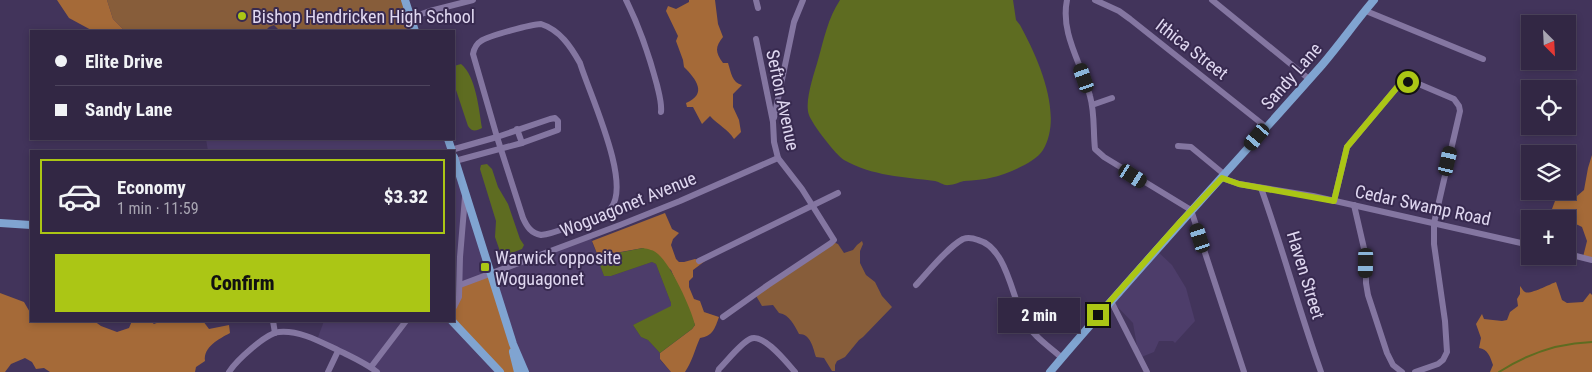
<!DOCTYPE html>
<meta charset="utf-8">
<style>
body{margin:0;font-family:"Roboto Condensed",sans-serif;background:#3d334f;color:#f1f3f6;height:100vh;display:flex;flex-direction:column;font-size:19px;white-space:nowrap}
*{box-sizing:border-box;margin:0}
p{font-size:16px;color:#a8a5b2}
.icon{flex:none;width:28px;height:28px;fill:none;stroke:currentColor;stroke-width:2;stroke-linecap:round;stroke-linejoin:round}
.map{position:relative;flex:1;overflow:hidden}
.side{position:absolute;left:30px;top:150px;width:425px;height:172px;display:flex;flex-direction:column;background:#322744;border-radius:0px;box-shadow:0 2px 8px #0003,0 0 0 1px #4d445d}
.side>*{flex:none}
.top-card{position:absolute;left:30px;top:30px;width:425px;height:110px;border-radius:0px;box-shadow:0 2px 8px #0003,0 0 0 1px #4d445d;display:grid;align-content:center;height:110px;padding:0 25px;background:#322744}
.needle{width:32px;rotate:156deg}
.controls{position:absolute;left:1521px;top:15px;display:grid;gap:10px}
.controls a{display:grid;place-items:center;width:55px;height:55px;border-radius:0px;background:#322744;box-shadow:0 2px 8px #0003,0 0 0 1px #4d445d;font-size:25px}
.end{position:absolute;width:22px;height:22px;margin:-11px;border:6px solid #abc615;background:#111;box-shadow:0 0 0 2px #111}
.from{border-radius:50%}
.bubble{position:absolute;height:35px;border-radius:0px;background:#322744;box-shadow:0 2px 8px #0003,0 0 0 1px #4d445d;font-size:16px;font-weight:800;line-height:35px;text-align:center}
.car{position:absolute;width:15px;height:30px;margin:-15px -8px;border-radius:6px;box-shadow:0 0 4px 1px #0007;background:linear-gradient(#222 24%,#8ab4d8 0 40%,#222 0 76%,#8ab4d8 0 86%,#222 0)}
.top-card b{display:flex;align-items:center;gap:18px;height:48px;font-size:19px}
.top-card b+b{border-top:1px solid #4d445d}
.top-card i{width:12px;height:12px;background:#f1f3f6}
ul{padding:9px 0 0;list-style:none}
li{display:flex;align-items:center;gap:15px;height:75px;margin:0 10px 8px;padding:0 15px;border:2px solid #4d445d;border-radius:0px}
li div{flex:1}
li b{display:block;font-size:19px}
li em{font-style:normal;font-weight:800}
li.current{border-color:#abc615}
li>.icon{width:45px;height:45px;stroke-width:1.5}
.primary-button{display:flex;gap:10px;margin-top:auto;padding:10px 25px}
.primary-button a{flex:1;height:58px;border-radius:0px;background:#abc615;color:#111;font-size:20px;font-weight:800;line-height:58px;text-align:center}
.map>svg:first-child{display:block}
.built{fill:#4d3d6a}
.green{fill:#875d3a}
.forest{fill:#a56a38}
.water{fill:#5e6c21}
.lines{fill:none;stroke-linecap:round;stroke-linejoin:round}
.stream{stroke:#5e6c21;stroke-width:2}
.minor{stroke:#8476a1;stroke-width:6}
.major{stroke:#80a4d1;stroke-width:8}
.route{stroke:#abc615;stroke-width:6}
.poi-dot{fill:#abc615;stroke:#382a50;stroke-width:2}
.labels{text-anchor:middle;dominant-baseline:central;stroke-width:4;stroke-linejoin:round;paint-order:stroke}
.poi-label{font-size:18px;fill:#e0d8f1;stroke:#382a50;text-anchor:start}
.street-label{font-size:18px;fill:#e0d8f1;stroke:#382a50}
</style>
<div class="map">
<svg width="1592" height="372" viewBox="0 0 1592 372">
<rect width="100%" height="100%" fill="#42345b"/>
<g class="built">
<polygon points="206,139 448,139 452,151 208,151"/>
<polygon points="454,157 489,271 591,237 593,245 598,256 597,257 604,276 611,276 652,262 656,264 671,303 671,307 633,325 641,337 648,340 660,353 660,360 671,372 523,372 457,306 454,311"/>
<polygon points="1156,250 1172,265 1186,288 1195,321 1175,343 1173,341 1159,341 1154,352 1139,358 1133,323 1112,301"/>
<polygon points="324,321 451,321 501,372 376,372 317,340"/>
</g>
<g class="green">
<polygon points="107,0 405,0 414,31 280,31 274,25 269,27 265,31 125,31 113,19"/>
<path d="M862,241L863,244L860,251V263L866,275L875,282L882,296L892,307L863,337L859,340L845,357L837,361L835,365V371H832L824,358L816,357C813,348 811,334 799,334C794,325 790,315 779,313L773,305L762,306L755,294L833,242L838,244L844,253L853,250L857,245Z"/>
</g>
<g class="forest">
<polygon points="57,0 107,0 113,19 125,31 93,31 69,18"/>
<path d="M689,0H715L718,24L723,37C715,47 715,52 723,63H728C731,72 732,83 742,85L733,94V107L739,120L741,132L734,139C728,129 718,125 710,116L702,124L693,107H687L686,103C708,94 696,79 684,67L683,60L676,41L678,36L666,11L668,6L676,9L689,2Z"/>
<polygon points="1592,155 1592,261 1583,257 1587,241 1582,227 1576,224 1568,226 1568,219 1562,219 1560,215 1552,213 1552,209 1555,201 1560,197 1577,196 1584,190 1588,168"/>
<path d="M665,213L672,229L679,233L673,239L671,245L676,259L679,262H684L695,259L705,261L693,270V277L689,281V287L694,299L700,301L704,312L719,317C715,328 713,336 700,338C695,349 692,362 685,372H671L660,359V353L692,329L695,325L671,270L643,248L598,256L592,241Z"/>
<path d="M489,274L523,372H501L454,321C454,310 458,299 459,287Z"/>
<path d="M1556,282L1562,300L1567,303L1583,302L1590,293L1592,295V372H1490L1493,365C1490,357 1488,349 1479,348L1481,338L1476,324L1482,314L1484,319L1502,321L1507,320L1510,312L1518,306L1517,299L1520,294V286C1522,288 1523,291 1525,292C1530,295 1550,284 1556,282Z"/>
<path d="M0,293L24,302L31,314V321H94L101,326L117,332L129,328L132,321H150L154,324L162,321H193L194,323L203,321L209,329L229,325L230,333C219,339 203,347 205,361L196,367L195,372H50L44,368L36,369L32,362L25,358L11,364L5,372H0Z"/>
</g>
<g class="water">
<path d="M840,0H1013L1016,20L1020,25C1038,58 1064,115 1043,150C1036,162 1007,174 994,177C984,180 974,180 964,181C959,182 954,185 949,185C944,186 940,182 935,181C904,177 872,176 844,160C836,155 812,124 809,115C804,102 814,74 818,60C824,39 828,18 840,0Z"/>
<path d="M461,64C476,76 479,110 482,128C476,131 472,132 468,126L454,84V66Z"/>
<polygon points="487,164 492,169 498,187 508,204 520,239 524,245 522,249 506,255 505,259 503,260 495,237 496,221 480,169 481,165"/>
<path d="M643,248C648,249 654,250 658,254C671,265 691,308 695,325L692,329L660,353L648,340L641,337L633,325L671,306V303L656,264L652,262L611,276H604L597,257Z"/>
</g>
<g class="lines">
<path class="stream" d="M1499,372C1527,354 1558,343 1592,342"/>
<g class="minor">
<path d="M626,0C640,28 649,55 657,85C659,94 662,103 661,112"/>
<polyline points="756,0 758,8"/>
<path d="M1067,0C1060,34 1082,64 1090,96C1095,114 1093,131 1095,149L1104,157L1191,210L1244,372"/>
<polyline points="1095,0 1119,11 1130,19 1266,127"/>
<polyline points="1212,0 1309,79"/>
<polyline points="1366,11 1483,59"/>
<polyline points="410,18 430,11 473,0"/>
<path d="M541,24C560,30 571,47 580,63C589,93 632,183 611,208C602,219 587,221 574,225C563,229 552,234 541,235C531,233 527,227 523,218L497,137L473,54C474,49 476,44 481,41C488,36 532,24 541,24Z"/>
<polyline points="1092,105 1112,98"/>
<polyline points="774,118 794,22 803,0"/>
<polyline points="517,129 522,143"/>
<polyline points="1178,146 1191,147 1225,175"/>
<polyline points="451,150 497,137 550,119 555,118 558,121 558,130 522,143 455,161"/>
<polyline points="1222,178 1239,184 1313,196 1530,245"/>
<path d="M1261,188C1283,249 1299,311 1321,372"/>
<polyline points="1334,201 1347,147 1399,85 1408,82 1414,82 1454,99 1459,106 1460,111 1434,223 1434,244 1445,321 1447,352 1443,360 1438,364 1415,372"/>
<polyline points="1354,205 1366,257 1366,283 1368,295 1387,353 1393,365 1402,372"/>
<polyline points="1568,254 1592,260"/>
<polyline points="699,261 838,193"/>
<polyline points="460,285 620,225 680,201 778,158"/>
<path d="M916,285C928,272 948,247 963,239C968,237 973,238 978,240C1008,248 1012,301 1026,323C1034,337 1050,347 1062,358"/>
<polyline points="1111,301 1147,372"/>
<polyline points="454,307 459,297 460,257 465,197"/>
<polyline points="723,317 768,285 831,243 834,240 802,189 778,158 774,142 773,122 756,39"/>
<polyline points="273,321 275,333"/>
<polyline points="371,367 406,321"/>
<path d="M229,372C236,361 266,333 279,332C302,330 324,344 344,353C356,359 367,364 377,372"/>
<polyline points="328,372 338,351"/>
<path d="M718,372L719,369C728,360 740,344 750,339C763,332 787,363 795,372"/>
</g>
<g class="major">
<polyline points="405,0 415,31"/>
<polyline points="448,139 452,151"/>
<polyline points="454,157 513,344 525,372"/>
<polyline points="0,223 31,225"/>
<polyline points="452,321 500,372"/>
<polyline points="513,352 518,372"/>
<path d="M1050,372C1138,268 1231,168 1322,65C1340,44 1356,21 1374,0"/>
</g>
</g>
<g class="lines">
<polyline class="route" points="1098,315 1181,221 1222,178 1239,184 1334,201 1347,147 1399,85 1408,82"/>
</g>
<g class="poi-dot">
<circle cx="242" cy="16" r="5"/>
<rect x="480" y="262" width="10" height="10" rx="2.5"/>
</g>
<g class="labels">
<g class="poi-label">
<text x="252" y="16">Bishop Hendricken High School</text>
<text x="495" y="257">Warwick opposite<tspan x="495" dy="21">Woguagonet</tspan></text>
</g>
<g class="street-label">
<text transform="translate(1192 49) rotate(38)">Ithica Street</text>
<text transform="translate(1291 76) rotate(-49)">Sandy Lane</text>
<text transform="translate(783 100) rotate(78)">Sefton Avenue</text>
<text transform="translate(628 204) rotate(-22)">Woguagonet Avenue</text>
<text transform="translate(1423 205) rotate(12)">Cedar Swamp Road</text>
<text transform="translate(1306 275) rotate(73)">Haven Street</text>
</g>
</g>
</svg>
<div class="controls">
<a><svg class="needle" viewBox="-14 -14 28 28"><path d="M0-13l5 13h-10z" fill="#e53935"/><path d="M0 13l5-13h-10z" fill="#a8a5b2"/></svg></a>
<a><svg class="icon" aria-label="locate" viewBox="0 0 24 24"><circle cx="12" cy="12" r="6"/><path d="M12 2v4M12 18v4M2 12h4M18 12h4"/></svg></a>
<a><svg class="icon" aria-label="layers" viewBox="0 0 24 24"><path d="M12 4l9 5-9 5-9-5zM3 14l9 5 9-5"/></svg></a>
<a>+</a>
</div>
<i class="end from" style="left:1408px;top:82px"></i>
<i class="end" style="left:1098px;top:315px"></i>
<div class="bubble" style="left:998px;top:298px;width:82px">2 min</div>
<i class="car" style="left:1084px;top:78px;rotate:341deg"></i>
<i class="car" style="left:1257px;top:137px;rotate:220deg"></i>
<i class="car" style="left:1448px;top:161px;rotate:13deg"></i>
<i class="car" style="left:1133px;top:176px;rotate:122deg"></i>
<i class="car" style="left:1200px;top:238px;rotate:342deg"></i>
<i class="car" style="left:1366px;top:263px;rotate:181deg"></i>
<div class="top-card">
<b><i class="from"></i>Elite Drive</b>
<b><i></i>Sandy Lane</b>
</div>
<section class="side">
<ul>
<li class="current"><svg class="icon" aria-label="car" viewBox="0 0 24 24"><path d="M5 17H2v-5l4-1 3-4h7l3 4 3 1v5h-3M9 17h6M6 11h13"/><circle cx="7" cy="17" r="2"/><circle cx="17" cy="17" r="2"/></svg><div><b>Economy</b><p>1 min · 11:59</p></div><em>$3.32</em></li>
</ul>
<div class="primary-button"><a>Confirm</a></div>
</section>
</div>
